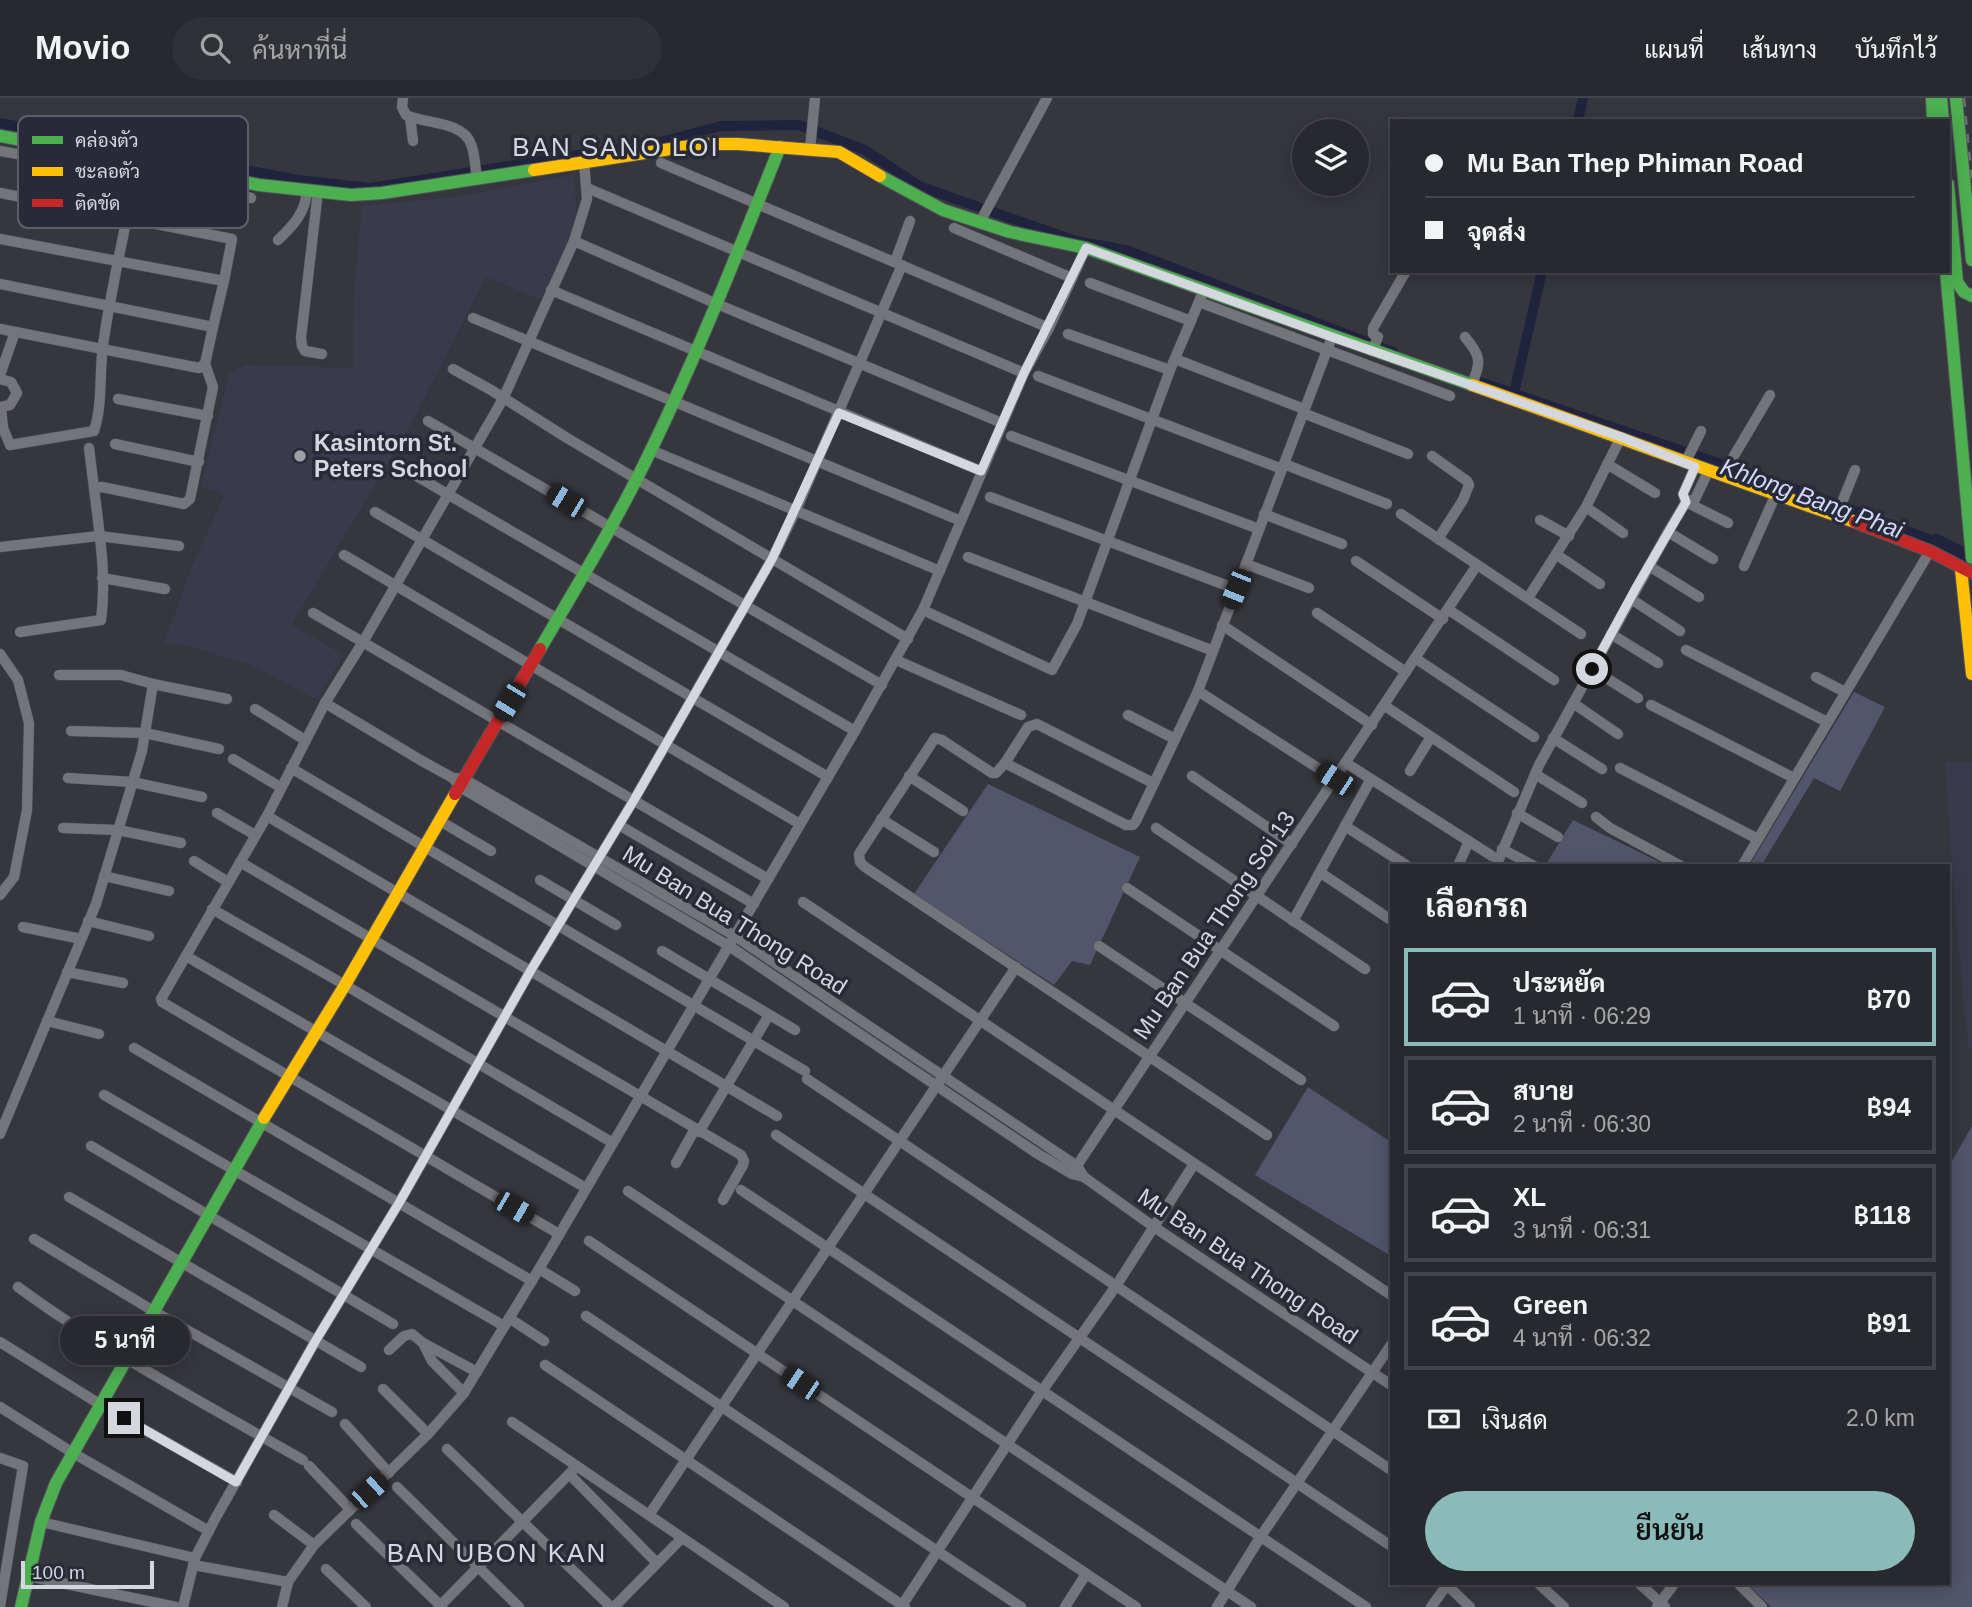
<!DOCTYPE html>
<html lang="th">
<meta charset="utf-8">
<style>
body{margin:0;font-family:Helvetica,Sarabun,sans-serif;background:#303136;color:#f1f3f6;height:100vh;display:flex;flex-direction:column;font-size:26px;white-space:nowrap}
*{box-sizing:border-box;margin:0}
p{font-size:23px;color:#a5a6aa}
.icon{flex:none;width:38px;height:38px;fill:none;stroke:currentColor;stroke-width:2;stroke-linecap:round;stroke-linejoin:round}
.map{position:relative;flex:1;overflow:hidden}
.side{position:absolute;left:1390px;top:766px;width:560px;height:721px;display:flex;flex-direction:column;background:#28292e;border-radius:0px;box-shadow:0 4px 18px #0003,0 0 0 2px #44454a}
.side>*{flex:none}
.banner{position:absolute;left:1390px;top:21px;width:560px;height:154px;border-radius:0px;box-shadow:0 4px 18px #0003,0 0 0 2px #44454a;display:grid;align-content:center;height:154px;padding:0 35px;background:#28292e}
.fabs{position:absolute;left:1292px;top:21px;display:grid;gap:14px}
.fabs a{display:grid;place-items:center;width:77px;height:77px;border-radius:50%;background:#28292e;box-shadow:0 4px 18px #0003,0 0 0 2px #44454a;font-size:35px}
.scale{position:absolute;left:21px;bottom:18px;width:133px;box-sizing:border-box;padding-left:7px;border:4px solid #d5d7df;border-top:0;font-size:19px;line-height:24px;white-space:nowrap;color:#d5d7df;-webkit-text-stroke:5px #282b37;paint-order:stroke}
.end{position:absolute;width:32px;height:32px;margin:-16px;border:9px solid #d5d7df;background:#111;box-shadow:0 0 0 4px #111}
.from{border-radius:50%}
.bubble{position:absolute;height:49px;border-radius:24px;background:#28292e;box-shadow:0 4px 18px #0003,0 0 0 2px #44454a;font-size:23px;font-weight:600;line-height:49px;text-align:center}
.car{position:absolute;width:21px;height:42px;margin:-21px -10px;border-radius:9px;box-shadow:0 0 5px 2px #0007;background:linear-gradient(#222 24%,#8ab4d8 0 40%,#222 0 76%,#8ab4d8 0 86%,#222 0)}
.banner b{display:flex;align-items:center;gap:24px;height:66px;font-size:26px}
.banner b+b{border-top:2px solid #44454a}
.banner i{width:18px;height:18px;background:#f1f3f6}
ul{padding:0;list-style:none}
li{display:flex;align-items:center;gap:21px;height:98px;margin:0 14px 10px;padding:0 21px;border:4px solid #44454a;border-radius:0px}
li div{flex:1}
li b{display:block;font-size:26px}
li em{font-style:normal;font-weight:600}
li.current{border-color:#8bbbb9}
li>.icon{width:63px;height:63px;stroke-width:1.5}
h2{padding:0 35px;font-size:32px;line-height:84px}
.pay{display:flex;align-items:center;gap:18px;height:77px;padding:0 35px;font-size:26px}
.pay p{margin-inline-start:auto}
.primary-button{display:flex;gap:14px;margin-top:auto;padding:14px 35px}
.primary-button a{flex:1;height:80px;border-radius:42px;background:#8bbbb9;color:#111;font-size:28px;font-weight:600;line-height:80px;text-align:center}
header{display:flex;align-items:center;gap:42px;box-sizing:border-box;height:98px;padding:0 35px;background:#28292e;border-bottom:2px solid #44454a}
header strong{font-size:33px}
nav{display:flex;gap:38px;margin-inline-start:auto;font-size:24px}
.search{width:490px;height:63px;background:#303136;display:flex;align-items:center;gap:18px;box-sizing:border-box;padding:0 24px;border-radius:38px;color:#a5a6aa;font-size:26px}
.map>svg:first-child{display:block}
.built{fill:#393b4d}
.green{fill:#52556b}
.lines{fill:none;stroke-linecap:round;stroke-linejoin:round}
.canal{stroke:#20233d;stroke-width:10}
.river{stroke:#20233d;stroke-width:16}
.street-casing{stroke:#525459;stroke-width:11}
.fast-casing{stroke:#525459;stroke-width:14}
.slow-casing{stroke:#525459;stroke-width:14}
.jam-casing{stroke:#525459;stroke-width:14}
.street{stroke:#74757a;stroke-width:10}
.fast{stroke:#4caf50;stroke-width:12}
.slow{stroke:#ffc107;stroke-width:12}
.jam{stroke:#c62828;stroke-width:12}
.rail{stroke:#6d6e74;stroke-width:2.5;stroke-dasharray:9 9;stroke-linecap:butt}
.route{stroke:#d5d7df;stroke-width:9}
.poi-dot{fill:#9d9fa7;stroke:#282b37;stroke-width:2.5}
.labels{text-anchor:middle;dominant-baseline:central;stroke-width:7;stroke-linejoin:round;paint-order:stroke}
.poi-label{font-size:23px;font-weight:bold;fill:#d5d7df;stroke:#282b37;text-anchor:start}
.street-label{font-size:23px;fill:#d5d7df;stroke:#282b37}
.water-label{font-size:24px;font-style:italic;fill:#d3d9fd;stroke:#282b37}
.quarter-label{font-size:26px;letter-spacing:2px;fill:#d5d7df;stroke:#282b37}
.key{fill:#282b37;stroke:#5c5f69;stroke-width:2}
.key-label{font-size:19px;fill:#d5d7df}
</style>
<header>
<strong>Movio</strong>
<div class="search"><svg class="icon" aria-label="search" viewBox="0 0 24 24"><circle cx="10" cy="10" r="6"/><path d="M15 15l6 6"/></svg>ค้นหาที่นี่</div>
<nav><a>แผนที่</a><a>เส้นทาง</a><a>บันทึกไว้</a></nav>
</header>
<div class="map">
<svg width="1972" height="1509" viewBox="0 0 1972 1509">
<rect width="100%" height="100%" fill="#36373e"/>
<g class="built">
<polygon points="574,77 577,121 543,202 486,179 410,328 291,527 344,557 316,601 251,567 188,548 164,545 191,471 224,398 218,393 201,388 230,275 246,267 353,270 354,194 362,108 455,99"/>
<polygon points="1945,664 1972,664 1972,951 1968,948 1953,786"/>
</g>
<g class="green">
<polygon points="1854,594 1885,609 1840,693 1814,680 1761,768 1749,768"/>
<polygon points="988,686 1140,759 1090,867 1072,863 1054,887 914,796"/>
<polygon points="1573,722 1668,768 1545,768"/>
<polygon points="1308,989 1391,1044 1391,1158 1255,1077"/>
<polygon points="1972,1028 1972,1509 1771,1509 1747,1486 1948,1486 1948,1070"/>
</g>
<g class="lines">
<g class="canal">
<polyline points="1578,23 1583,0"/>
<polyline points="0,25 298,82 370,90 660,44 721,28 799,27 865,52 919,88 1076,143 1126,152 1393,254"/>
<polyline points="1480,284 1812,397 1936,444"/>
<polyline points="1514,295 1542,173"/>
</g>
<polyline class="river" points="1936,444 1972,462"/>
<g class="street-casing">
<g id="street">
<path d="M403,0L402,9L406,17C425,26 463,23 471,46C475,56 475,69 477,80"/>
<polyline points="410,19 413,43"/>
<polyline points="810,51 815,0"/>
<path d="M0,53L135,77C125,134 111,190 103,247C99,276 103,305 94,333L10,347L3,330L1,309"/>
<polyline points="661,65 1049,230"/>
<polyline points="135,77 251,100"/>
<polyline points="587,90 1024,275"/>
<polyline points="318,93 301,240 302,248 305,253 322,256"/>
<polyline points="0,95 232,141 224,183 0,141"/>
<polyline points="980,124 1047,0"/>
<polyline points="954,130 1072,180"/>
<path d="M278,142C293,128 306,114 307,92"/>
<polyline points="574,143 717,206 1002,325"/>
<polyline points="895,164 910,123"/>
<polyline points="1090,185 1191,223"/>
<polyline points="0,186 213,229 224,183"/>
<polyline points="551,192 981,373"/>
<polyline points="1199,204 1450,298"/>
<polyline points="473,220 961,423"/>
<polyline points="0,231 199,270 205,266 213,229"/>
<polyline points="1068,236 1170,272"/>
<path d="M1465,239C1481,258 1482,264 1471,288"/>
<polyline points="1372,253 1378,239 1373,236 1373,230 1406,173"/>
<polyline points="1175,261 1304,311"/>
<polyline points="453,271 491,292 567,340 908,541"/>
<polyline points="0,277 15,234"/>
<polyline points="1038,278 1282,371"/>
<polyline points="0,281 11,284 17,295 10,307 0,309"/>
<polyline points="118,301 208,318"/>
<polyline points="1303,315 1408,356"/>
<polyline points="428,323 882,587"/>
<polyline points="1011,338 1259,431"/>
<polyline points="115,346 199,364"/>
<polyline points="89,350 94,390 102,389 184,406 190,401 213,289 205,266"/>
<polyline points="651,352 940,473"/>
<polyline points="1432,358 1467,383 1469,387 1463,402 1438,441"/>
<polyline points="1685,365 1701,333"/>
<polyline points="1284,366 1387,406"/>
<polyline points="1607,366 1655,395"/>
<polyline points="401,369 855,633"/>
<polyline points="1722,378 1770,297"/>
<polyline points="990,399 1236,491"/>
<polyline points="1686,404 1728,425"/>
<polyline points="1686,404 1683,396 1695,369"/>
<polyline points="1586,409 1623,435"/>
<polyline points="375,414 828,679"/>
<polyline points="1264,416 1342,446"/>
<polyline points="1401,416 1581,536"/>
<polyline points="1837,417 1855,372"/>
<polyline points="1540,422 1569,438"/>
<polyline points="1668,434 1713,461"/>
<polyline points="0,449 99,438 179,448"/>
<polyline points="344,457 800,726"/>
<polyline points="1557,457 1600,486"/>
<polyline points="968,459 1211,552"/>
<polyline points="1356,463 1443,521"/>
<polyline points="1246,466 1309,490"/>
<polyline points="1649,468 1699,499"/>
<polyline points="1744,468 1776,396"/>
<polyline points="102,480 165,491"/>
<polyline points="1528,500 1586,409 1621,339"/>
<polyline points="1631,501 1680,533"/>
<polyline points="923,512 1052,572 1077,526 1170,272 1204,192"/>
<polyline points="1449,512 1554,582"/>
<polyline points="313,515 768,781"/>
<polyline points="1317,515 1406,574"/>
<polyline points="1222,527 1372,627"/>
<path d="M20,534L101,522C107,478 99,433 94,390"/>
<polyline points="1611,536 1658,565"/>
<polyline points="1686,552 1827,624"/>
<polyline points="0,556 18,582 29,625 27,712 14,779 0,797"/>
<polyline points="1415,560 1534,639"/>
<polyline points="896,562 1021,617"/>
<polyline points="1592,571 1638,600"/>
<polyline points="1816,579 1845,594"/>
<polyline points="153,586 227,601"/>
<polyline points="1198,593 1335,681"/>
<polyline points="325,605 422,663 453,680 464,681 735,838 1059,1056 1077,1068 1084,1079"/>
<polyline points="1573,605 1618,636"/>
<polyline points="1651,607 1794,680"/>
<polyline points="1385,608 1514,694"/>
<polyline points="255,611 305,642"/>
<polyline points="1128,617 1175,641"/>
<polyline points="71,633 145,635 219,651"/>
<polyline points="1553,640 1602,671"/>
<polyline points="233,661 280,689"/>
<polyline points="1005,665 1028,629 1037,626 1153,685"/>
<polyline points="1346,665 1492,758"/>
<polyline points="291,670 805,973"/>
<polyline points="1620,670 1758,741"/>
<polyline points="1410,673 1431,639"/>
<polyline points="1535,676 1582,705"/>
<polyline points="909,678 963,713"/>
<polyline points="1192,678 1292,746"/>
<polyline points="68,680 132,684 202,699"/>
<polyline points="453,680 460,689 729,848 1038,1056 1072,1076 1084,1079 1154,1129 1391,1287"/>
<polyline points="217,715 255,737"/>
<polyline points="1517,715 1558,739"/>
<polyline points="267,718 777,1018"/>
<polyline points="1596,719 1610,730 1681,768"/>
<polyline points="881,721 934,754"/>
<polyline points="440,723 491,753"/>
<polyline points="619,727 754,806"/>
<polyline points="1345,728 1406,767"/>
<polyline points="63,730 118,732 181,745"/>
<polyline points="1156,730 1365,871"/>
<polyline points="1502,751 1534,768"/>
<polyline points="194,763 228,784"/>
<polyline points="240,764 741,1057 744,1063 743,1067 723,1102"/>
<polyline points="1458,768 1469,743"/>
<polyline points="1496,768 1539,667 1668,434 1686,404 1695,401 1708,374"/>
<polyline points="1742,768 1930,453"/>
<polyline points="1321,775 1391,822"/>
<polyline points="104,778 169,793"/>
<polyline points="540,782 616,827"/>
<polyline points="1127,790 1334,928"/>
<polyline points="803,804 1391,1197"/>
<polyline points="212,811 345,887 613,1045"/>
<polyline points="88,823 149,838"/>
<polyline points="1293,823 1371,681"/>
<polyline points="23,829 81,841"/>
<polyline points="1099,848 1301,982"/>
<polyline points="662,853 795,932"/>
<polyline points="186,858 586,1090"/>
<polyline points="67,874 123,885"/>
<polyline points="47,923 99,936"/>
<polyline points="134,950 532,1183"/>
<polyline points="807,981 1391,1372"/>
<polyline points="104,997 504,1228"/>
<polyline points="699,1034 769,917"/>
<polyline points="0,1036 96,806 142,653 153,586 121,577 59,577"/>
<polyline points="776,1037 1391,1448"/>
<polyline points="1267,1037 865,769 860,764 859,756 935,640 942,642 992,675 996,675 1005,665 1126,727 1133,727 1136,723 1198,593 1332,239"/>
<polyline points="91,1048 393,1226"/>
<polyline points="676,1065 695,1031"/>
<polyline points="1074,1072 1477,467"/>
<polyline points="741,1092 1366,1509"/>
<polyline points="628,1093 1251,1509"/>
<polyline points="69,1099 361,1269"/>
<polyline points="559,1136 162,904 161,901 267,718 325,605 363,544 503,301 574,143 587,101 584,64"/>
<polyline points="34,1141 155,1214 332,1314"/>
<polyline points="589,1143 1136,1509"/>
<polyline points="539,1171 575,1193"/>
<path d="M18,1189C108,1255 207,1307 303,1362"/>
<polyline points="586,1218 1021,1509"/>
<polyline points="509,1220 544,1243"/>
<polyline points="0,1244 101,1307 237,1384"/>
<polyline points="423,1245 432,1263 464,1295"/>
<polyline points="389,1252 404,1238 412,1236 423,1245 477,1274"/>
<polyline points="545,1267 905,1509"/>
<polyline points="383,1291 428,1336"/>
<polyline points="0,1309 73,1355 209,1433"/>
<polyline points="512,1324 784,1509"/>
<polyline points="345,1326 389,1375"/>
<polyline points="447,1351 611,1509"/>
<polyline points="0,1360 23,1368 0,1508"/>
<polyline points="309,1368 350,1411"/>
<polyline points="569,1376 657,1465"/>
<polyline points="397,1389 519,1509"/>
<polyline points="274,1417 314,1447"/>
<polyline points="649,1417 1016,869"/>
<polyline points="41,1424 195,1460"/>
<polyline points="356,1426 442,1509"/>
<polyline points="193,1467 288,1484"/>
<polyline points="326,1471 366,1509"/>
<polyline points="28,1478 176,1509"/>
<polyline points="1446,1486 1470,1509"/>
<polyline points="1539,1486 1564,1509"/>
<polyline points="1640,1486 1665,1509"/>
<polyline points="1739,1486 1762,1509"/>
<polyline points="183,1509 195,1460 215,1421 316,1242 399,1105 531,872 634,702 772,461 796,412 902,167"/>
<polyline points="282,1509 288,1484 314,1447 428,1336 464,1295 539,1171 855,633 923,512 1024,275 1049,230 1086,150"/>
<polyline points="439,1509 576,1369"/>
<polyline points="614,1509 682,1440"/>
<polyline points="901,1509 1042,1293 1116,1188 1194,1066"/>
<polyline points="1065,1509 1086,1476"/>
<polyline points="1217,1509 1261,1438 1391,1247"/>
<polyline points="1431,1509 1447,1487"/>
<polyline points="1657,1509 1674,1486"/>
</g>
</g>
<g class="fast-casing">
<g id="fast">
<polyline points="1932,0 1933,23"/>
<polyline points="1941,0 1943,23"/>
<polyline points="1956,0 1972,162"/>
<polyline points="0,38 259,87 351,97 382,95 534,72"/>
<polyline points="880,78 943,112 1010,134 1086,150 1472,287"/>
<polyline points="1948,86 1957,184 1964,194 1972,198"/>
<polyline points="1946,173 1972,460"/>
<path d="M540,551C578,486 618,421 651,352C699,253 739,151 780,49"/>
<polyline points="21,1509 41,1424 56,1385 264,1020"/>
</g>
</g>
<g class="slow-casing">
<g id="slow">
<polyline points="534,72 703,46 738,46 839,54 880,78"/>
<path d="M1472,287C1600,332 1727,380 1855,424"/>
<polyline points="1961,471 1972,576"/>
<polyline points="264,1020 345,887 455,696"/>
</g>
</g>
<g class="jam-casing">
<g id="jam">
<polyline points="1855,424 1930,453 1972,475"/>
<polyline points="455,696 540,551"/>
</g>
</g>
<use href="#street" class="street"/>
<use href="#fast" class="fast"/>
<use href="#slow" class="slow"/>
<use href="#jam" class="jam"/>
<polyline class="rail" points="1964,0 1972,83"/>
</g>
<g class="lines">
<polyline class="route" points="124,1320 236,1384 316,1242 399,1105 531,872 634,702 772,461 839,315 981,373 1024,275 1086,150 1332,239 1621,339 1695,369 1683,396 1686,404 1637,488 1592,571"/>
</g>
<circle class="poi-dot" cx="300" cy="358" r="7"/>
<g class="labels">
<g class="poi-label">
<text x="314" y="345">Kasintorn St.<tspan x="314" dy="26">Peters School</tspan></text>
</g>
<g class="street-label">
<text transform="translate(735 822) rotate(32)">Mu Ban Bua Thong Road</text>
<text transform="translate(1214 827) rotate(-56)">Mu Ban Bua Thong Soi 13</text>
<text transform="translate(1248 1168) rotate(34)">Mu Ban Bua Thong Road</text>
</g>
<g class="water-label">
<text transform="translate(1812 400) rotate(20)">Khlong Bang Phai</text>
</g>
<g class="quarter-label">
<text x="616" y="49">BAN SANO LOI</text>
<text x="497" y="1455">BAN UBON KAN</text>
</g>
</g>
<rect x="18" y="18" width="230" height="112" rx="10" class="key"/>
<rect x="32" y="38" width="31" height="8" fill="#4caf50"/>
<rect x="32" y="69" width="31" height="9" fill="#ffc107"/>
<rect x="32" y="101" width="31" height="8" fill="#c62828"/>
<g class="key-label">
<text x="75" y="49">คล่องตัว</text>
<text x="75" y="80">ชะลอตัว</text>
<text x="75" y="112">ติดขัด</text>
</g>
</svg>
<div class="fabs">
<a><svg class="icon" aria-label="layers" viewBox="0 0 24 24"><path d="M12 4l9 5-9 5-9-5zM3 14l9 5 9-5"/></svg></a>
</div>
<div class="scale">100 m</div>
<i class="end from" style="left:1592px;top:571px"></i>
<i class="end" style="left:124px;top:1320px"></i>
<div class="bubble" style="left:60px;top:1218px;width:130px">5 นาที</div>
<i class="car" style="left:566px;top:403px;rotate:301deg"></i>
<i class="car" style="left:1236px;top:491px;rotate:202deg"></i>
<i class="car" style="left:509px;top:604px;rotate:211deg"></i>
<i class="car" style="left:1335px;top:681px;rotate:303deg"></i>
<i class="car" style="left:514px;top:1110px;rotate:120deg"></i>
<i class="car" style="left:801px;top:1285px;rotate:304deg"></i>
<i class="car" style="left:369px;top:1393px;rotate:48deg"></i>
<div class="banner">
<b><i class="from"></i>Mu Ban Thep Phiman Road</b>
<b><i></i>จุดส่ง</b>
</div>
<section class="side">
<h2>เลือกรถ</h2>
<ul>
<li class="current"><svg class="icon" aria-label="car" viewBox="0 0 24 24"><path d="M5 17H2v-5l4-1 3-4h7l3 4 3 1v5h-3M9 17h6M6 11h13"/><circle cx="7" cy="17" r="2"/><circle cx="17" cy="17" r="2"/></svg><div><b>ประหยัด</b><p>1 นาที · 06:29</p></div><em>฿70</em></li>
<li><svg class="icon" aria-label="car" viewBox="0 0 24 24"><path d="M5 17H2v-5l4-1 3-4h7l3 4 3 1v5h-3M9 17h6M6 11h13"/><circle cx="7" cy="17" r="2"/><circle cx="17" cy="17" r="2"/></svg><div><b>สบาย</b><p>2 นาที · 06:30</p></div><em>฿94</em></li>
<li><svg class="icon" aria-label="car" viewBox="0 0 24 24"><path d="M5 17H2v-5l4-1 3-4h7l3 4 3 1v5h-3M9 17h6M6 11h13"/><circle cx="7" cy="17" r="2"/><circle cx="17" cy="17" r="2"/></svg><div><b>XL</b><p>3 นาที · 06:31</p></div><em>฿118</em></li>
<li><svg class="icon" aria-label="car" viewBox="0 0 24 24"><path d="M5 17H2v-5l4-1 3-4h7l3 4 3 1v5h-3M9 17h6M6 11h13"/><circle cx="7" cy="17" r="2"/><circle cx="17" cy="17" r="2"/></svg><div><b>Green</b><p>4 นาที · 06:32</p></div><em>฿91</em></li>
</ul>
<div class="pay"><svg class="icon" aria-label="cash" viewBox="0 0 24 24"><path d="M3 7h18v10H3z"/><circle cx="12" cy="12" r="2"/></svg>เงินสด<p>2.0 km</p></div>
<div class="primary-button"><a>ยืนยัน</a></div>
</section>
</div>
